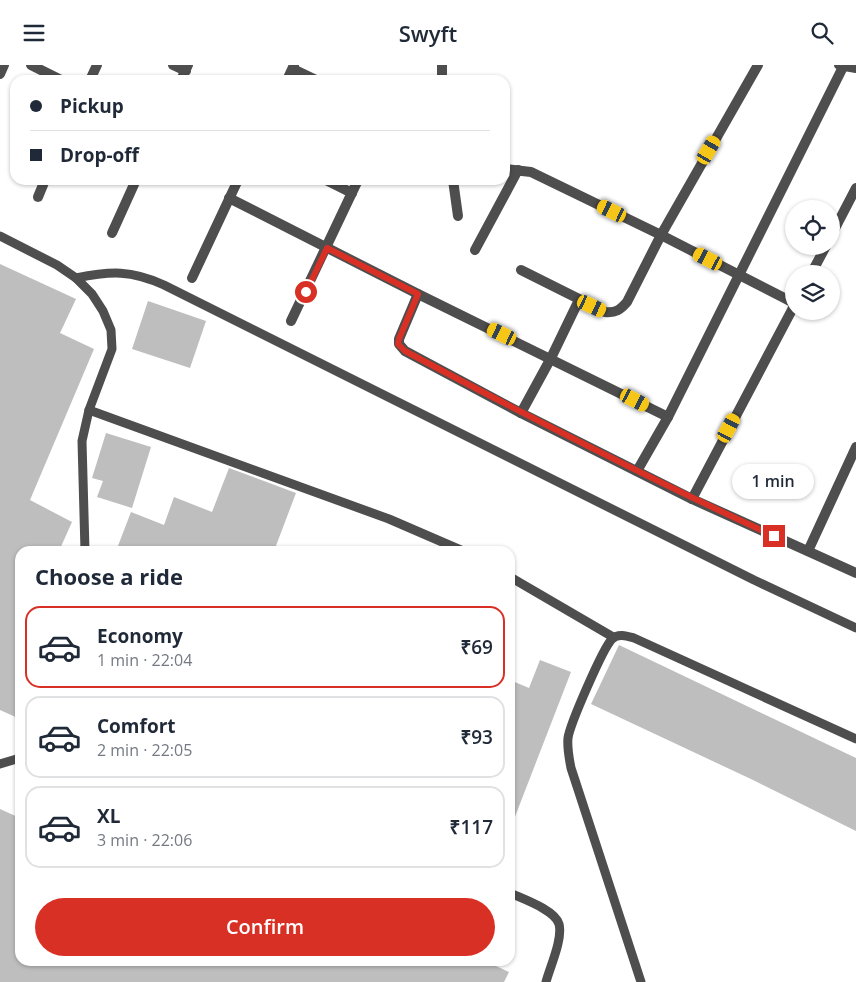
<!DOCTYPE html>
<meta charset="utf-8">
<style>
body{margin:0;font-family:"Open Sans",sans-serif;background:#f6f6f7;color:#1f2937;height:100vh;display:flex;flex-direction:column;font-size:19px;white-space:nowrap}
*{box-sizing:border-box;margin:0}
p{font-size:16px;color:#747a83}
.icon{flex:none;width:28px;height:28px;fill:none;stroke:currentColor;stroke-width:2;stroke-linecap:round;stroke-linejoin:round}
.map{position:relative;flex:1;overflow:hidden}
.side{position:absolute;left:15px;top:481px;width:500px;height:420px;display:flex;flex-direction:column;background:#fff;border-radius:15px;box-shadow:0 1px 4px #0004}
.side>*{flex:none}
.hud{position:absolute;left:10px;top:10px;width:500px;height:110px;border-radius:15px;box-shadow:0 1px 4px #0004;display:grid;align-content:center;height:110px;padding:0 20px;background:#fff}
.tools{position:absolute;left:785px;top:135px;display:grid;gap:10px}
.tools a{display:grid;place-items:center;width:55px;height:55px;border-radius:50%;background:#fff;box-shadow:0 1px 4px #0004;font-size:25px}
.end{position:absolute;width:22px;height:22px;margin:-11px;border:6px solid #d93025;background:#fff;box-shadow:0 0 0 2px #fff}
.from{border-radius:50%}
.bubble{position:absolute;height:35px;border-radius:18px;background:#fff;box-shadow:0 1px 4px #0004;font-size:16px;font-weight:600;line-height:35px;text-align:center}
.car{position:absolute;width:15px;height:30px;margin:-15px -8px;border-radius:6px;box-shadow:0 0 4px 1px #0007;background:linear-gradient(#f5c518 24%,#345 0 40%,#f5c518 0 76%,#345 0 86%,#f5c518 0)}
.hud b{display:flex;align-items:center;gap:18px;height:48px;font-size:19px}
.hud b+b{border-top:1px solid #e0e1e3}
.hud i{width:12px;height:12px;background:#1f2937}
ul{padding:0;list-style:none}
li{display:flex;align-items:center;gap:15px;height:82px;margin:0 10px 8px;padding:0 10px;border:2px solid #e0e1e3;border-radius:15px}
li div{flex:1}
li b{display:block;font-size:19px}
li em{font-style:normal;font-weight:600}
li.active{border-color:#d93025}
li>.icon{width:45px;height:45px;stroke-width:1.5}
h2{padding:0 20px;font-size:22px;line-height:60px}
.primary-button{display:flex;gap:10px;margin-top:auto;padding:10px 20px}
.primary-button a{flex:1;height:58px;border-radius:30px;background:#d93025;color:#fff;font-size:20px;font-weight:600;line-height:58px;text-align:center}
header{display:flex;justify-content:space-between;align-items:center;height:65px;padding:0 20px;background:#fff;font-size:22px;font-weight:600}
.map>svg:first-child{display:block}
.building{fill:#bebebe}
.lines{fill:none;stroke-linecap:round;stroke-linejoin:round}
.lane{stroke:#4e4e4e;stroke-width:9}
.street{stroke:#4e4e4e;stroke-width:10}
.route{stroke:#d93025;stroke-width:6}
</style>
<header><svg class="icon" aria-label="menu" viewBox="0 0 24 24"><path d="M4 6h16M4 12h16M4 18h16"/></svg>Swyft<svg class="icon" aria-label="search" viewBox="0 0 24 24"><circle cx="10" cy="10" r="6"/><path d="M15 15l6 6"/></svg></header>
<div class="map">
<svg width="856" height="917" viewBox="0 0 856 917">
<rect width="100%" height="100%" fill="#fff"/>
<g class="building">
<polygon points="0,199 76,234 60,268 94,284 30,435 72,457 59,486 20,486 20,654 0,645"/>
<polygon points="148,236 206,256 190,303 132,284"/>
<polygon points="106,368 151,382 132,443 97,432 103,416 92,413"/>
<polygon points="229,403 296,428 274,486 116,486 131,447 164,460 174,432 212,447"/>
<polygon points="619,580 856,693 856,766 753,715 591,639"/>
<polygon points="540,595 571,607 511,762 510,615 529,623"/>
<polygon points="0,744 20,753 20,896 485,896 509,907 504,917 0,917"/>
</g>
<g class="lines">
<g class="lane">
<polyline points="0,171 57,200 76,213 92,229 103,246 111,265 112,284 89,345 82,376 85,486"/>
<path d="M76,213C111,206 131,205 164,220L754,515L856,563"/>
<polyline points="89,345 389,454 463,486"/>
<polyline points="510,512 613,572"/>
<polyline points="0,699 20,693"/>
<path d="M510,828C523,834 555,845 559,859C563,874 550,902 546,917"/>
<path d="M641,917L571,703C569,693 567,683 568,673C570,659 603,583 612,574C618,568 627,571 634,573L856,674"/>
</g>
<g class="street">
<polyline points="31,0 61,15"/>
<polyline points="173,0 186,6"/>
<polyline points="442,0 442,15"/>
<polyline points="839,0 856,3"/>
<polyline points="293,4 316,15"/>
<polyline points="0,9 4,0"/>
<polyline points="90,15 97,0"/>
<polyline points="181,15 188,0"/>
<polyline points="287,15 294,0"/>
<polyline points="505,104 531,107 661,170 794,238"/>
<polyline points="326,115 352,128"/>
<polyline points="453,115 458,151"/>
<polyline points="38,132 45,115"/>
<polyline points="229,133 418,229 668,352"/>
<polyline points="112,168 136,115"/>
<polyline points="831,171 856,123"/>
<polyline points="475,185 518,105"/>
<path d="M521,205L605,247C616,248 620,245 627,237L661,170L758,0"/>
<polyline points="811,209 826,181"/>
<polyline points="192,213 238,115"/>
<polyline points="418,229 399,274 399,279 405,286 521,348 692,434 856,508"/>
<polyline points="291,256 358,115"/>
<polyline points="521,348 551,293 579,235"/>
<polyline points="637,406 668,352 844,0"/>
<polyline points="692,434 794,241"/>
<polyline points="808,486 856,382"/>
</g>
</g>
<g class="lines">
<path class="route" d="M306,227L327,183L418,229L399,274L398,279L405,286C527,351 649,414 774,471"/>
</g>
</svg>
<div class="tools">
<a><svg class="icon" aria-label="locate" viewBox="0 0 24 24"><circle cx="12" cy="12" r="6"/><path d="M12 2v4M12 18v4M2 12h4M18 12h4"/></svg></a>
<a><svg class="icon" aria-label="layers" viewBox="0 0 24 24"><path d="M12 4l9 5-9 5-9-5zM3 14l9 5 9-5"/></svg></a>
</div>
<i class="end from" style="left:306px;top:227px"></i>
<i class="end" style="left:774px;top:471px"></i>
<div class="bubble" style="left:732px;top:399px;width:82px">1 min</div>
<i class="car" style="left:709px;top:85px;rotate:30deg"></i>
<i class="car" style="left:612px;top:146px;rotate:296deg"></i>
<i class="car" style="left:708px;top:194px;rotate:297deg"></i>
<i class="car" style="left:592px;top:241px;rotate:115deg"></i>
<i class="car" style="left:502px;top:269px;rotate:296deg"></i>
<i class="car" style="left:635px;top:335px;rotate:117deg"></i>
<i class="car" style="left:729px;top:363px;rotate:28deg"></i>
<div class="hud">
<b><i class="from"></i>Pickup</b>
<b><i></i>Drop-off</b>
</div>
<section class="side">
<h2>Choose a ride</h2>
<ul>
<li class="active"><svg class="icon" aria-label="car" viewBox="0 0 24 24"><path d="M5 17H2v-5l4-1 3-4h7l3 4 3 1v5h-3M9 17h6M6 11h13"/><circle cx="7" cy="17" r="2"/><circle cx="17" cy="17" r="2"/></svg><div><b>Economy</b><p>1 min · 22:04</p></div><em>₹69</em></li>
<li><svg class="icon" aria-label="car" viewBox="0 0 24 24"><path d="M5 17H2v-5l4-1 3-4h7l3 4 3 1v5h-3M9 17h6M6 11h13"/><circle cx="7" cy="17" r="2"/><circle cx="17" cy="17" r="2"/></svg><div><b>Comfort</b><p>2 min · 22:05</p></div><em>₹93</em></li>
<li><svg class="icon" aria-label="car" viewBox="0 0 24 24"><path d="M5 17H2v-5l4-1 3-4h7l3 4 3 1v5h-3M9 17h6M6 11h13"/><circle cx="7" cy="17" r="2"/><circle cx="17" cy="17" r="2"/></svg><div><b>XL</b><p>3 min · 22:06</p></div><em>₹117</em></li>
</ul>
<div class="primary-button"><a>Confirm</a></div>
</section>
</div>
